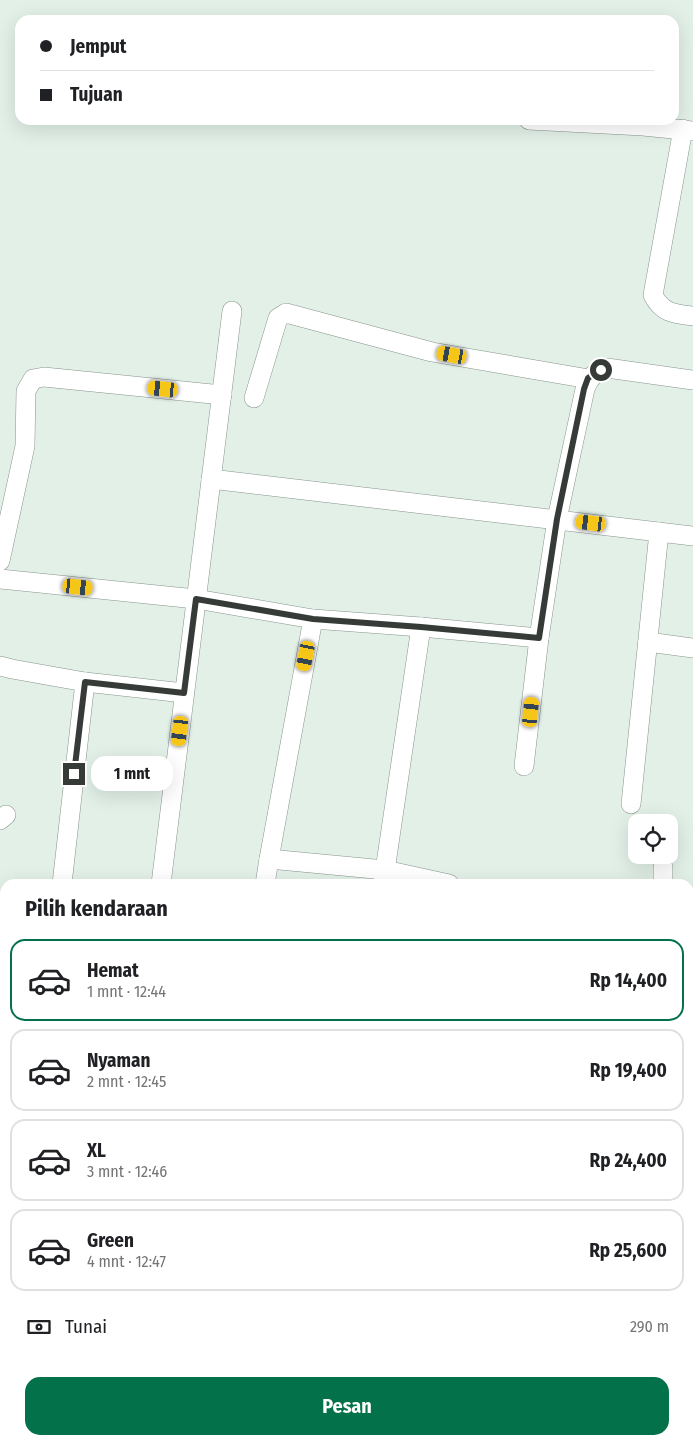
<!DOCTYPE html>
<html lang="id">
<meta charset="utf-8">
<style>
body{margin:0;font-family:"Fira Sans Condensed",sans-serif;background:#f6f6f6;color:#202124;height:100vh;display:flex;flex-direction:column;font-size:19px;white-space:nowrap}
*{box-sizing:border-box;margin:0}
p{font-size:16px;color:#757577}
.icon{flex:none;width:28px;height:28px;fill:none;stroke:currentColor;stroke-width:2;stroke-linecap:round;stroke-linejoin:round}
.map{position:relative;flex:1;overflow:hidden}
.details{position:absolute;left:0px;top:879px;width:694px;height:566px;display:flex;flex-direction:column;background:#fff;border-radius:15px 15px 0 0;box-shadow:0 5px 20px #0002}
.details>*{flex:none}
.banner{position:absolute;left:15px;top:15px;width:664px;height:110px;border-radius:15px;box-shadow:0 5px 20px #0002;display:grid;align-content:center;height:110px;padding:0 25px;background:#fff}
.tools{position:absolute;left:628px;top:814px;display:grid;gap:10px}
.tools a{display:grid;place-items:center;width:50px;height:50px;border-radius:10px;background:#fff;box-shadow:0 5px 20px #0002;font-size:25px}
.end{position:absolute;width:22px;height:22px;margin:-11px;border:6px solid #363b38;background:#fff;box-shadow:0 0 0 2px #fff}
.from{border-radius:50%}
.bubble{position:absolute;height:35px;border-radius:15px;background:#fff;box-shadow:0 5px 20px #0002;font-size:16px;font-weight:700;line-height:35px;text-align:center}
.car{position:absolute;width:15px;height:30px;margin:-15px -8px;border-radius:6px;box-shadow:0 0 4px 1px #0007;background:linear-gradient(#f5c518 24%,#345 0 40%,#f5c518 0 76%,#345 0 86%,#f5c518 0)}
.banner b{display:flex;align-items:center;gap:18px;height:48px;font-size:19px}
.banner b+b{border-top:1px solid #e0e0e0}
.banner i{width:12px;height:12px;background:#202124}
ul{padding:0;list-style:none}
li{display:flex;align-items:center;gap:15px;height:82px;margin:0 10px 8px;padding:0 15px;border:2px solid #e0e0e0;border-radius:15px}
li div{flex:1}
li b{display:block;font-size:19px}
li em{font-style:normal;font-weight:700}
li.current{border-color:#03714a}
li>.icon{width:45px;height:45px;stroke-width:1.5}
h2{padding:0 25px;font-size:22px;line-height:60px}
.pay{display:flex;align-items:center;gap:12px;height:55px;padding:0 25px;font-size:19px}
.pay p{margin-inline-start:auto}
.button{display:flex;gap:10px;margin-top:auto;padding:10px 25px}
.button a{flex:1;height:58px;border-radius:15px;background:#03714a;color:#fff;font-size:20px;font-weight:700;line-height:58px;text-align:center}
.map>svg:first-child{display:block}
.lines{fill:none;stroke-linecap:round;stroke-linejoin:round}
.minor-casing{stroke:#87948c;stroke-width:20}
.minor{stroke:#fff;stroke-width:19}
.route{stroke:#363b38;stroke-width:6}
</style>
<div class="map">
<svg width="693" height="1444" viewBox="0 0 693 1444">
<rect width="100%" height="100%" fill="#e2f0e8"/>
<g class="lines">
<g class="minor-casing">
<g id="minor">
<polyline points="529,120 643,126 693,131"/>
<path d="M683,129L653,295C662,313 674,314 693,316"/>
<polyline points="254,398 278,318 286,313 432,352 589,379"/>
<polyline points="211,479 693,536"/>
<polyline points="0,561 25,446 26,391 33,379 44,377 222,395"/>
<polyline points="0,579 196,599 313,619"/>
<polyline points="648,642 693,648"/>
<polyline points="0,666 12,669 85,682 184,693"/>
<polyline points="524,766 539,638"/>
<polyline points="631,804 659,532"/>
<polyline points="0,820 6,815"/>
<polyline points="663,867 663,884"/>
<polyline points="62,884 85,682"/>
<polyline points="161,884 232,311"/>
<polyline points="265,884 269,859"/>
<polyline points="383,884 421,627"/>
<path d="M449,884L385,870L269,859L313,619L421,627L539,638L557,519L585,389C589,378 596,370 607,368L693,380"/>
<polyline points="0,978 5,975"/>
<polyline points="689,1026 693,1026"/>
<polyline points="0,1099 5,1095"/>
<polyline points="1,1223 5,1228"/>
<polyline points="689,1275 693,1275"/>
<polyline points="689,1366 693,1366"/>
<polyline points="64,1440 64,1444"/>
<polyline points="174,1440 174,1444"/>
<polyline points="293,1444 378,1440"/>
</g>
</g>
<use href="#minor" class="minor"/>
</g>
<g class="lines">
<polyline class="route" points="74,774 85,682 184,693 196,599 313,619 421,627 539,638 557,519 584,389 588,378 601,370"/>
</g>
</svg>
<div class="tools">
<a><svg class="icon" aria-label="locate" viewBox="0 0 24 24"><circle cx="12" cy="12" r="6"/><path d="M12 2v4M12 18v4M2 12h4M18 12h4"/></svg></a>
</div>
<i class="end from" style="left:601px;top:370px"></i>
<i class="end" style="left:74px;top:774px"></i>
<div class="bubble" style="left:91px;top:756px;width:82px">1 mnt</div>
<i class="car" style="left:452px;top:355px;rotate:280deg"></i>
<i class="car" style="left:163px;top:389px;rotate:276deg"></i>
<i class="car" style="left:591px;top:523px;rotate:277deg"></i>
<i class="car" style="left:78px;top:587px;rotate:96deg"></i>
<i class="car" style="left:306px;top:656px;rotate:191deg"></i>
<i class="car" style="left:531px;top:712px;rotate:6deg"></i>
<i class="car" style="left:180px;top:731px;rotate:187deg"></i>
<div class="banner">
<b><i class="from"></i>Jemput</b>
<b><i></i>Tujuan</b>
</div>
<section class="details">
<h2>Pilih kendaraan</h2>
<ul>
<li class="current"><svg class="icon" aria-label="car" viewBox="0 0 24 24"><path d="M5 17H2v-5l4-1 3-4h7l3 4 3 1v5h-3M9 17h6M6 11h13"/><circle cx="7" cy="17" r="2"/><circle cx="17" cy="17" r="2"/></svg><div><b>Hemat</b><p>1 mnt · 12:44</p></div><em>Rp 14,400</em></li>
<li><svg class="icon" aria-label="car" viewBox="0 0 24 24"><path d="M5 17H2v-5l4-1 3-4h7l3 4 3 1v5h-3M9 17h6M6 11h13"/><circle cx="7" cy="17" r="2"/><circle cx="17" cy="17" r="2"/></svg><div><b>Nyaman</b><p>2 mnt · 12:45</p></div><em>Rp 19,400</em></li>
<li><svg class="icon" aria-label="car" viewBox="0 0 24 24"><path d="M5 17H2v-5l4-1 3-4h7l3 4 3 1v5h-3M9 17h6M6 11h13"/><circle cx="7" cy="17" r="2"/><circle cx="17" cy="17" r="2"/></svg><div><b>XL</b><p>3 mnt · 12:46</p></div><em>Rp 24,400</em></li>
<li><svg class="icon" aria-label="car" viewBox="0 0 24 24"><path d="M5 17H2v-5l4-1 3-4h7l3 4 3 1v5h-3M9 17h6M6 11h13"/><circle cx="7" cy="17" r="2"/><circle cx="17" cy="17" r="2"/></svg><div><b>Green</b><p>4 mnt · 12:47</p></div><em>Rp 25,600</em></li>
</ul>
<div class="pay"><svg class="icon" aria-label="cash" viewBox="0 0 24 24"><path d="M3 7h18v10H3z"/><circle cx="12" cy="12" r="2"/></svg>Tunai<p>290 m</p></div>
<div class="button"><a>Pesan</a></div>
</section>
</div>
